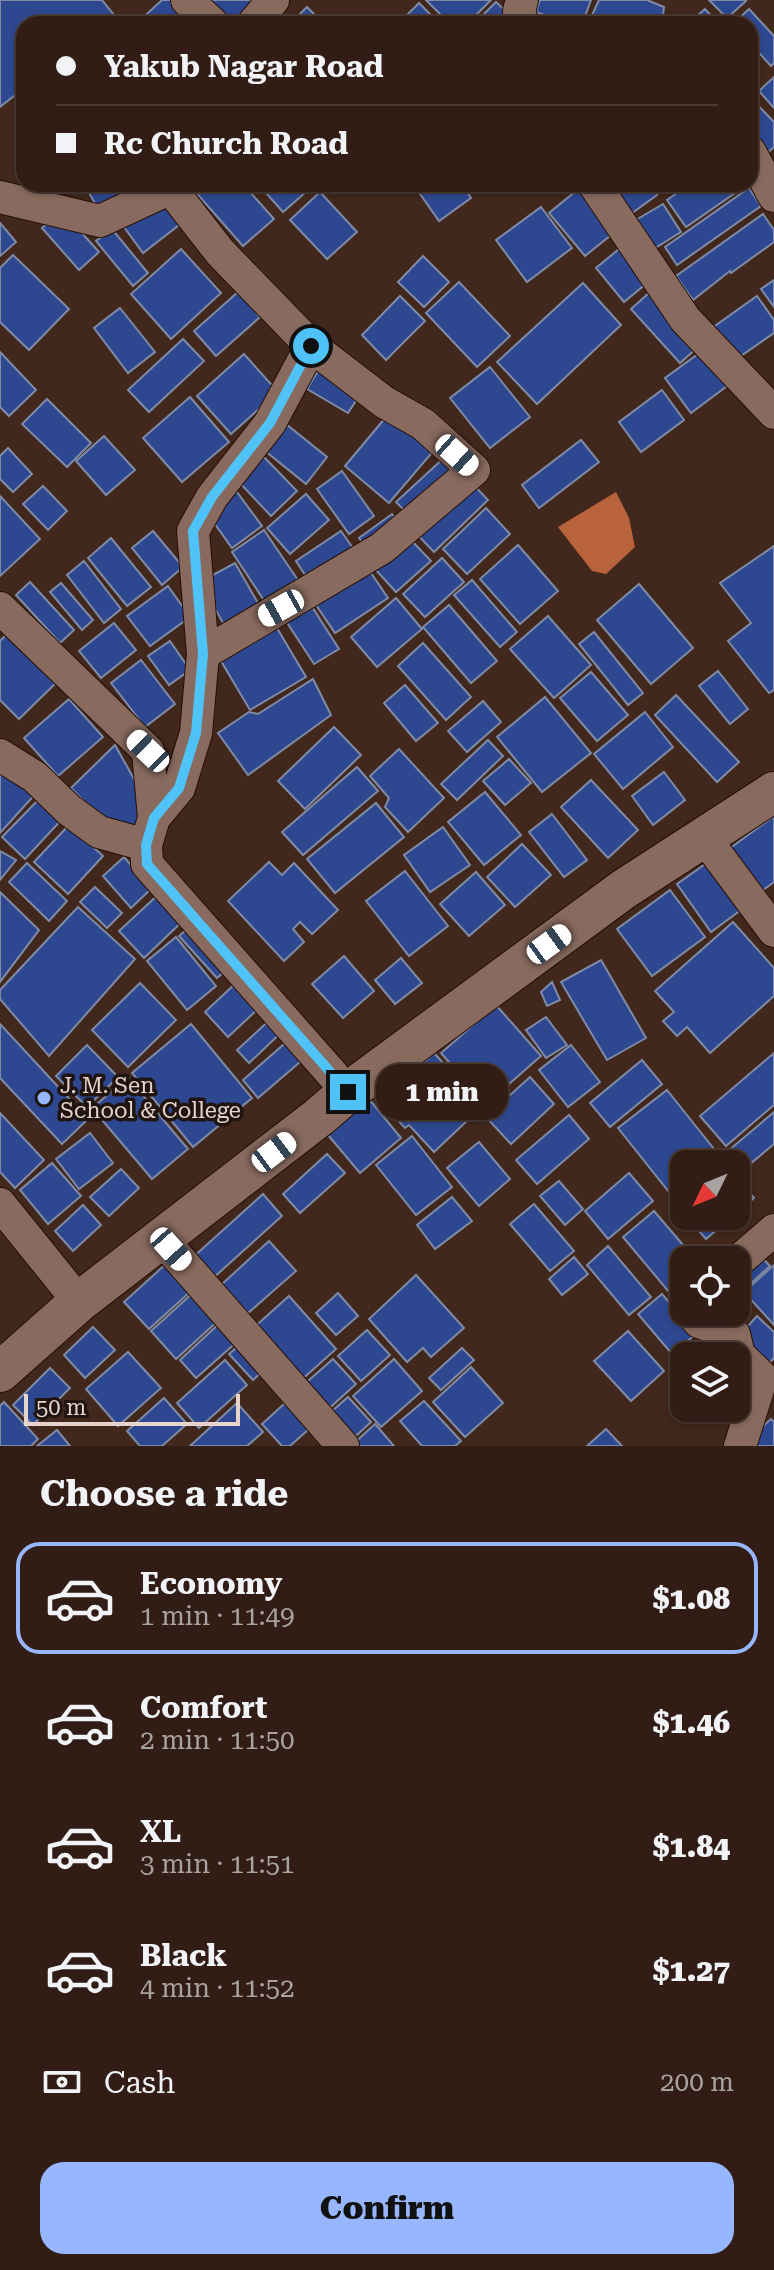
<!DOCTYPE html>
<meta charset="utf-8">
<style>
body{margin:0;font-family:"Roboto Serif",serif;background:#3d2a22;color:#f1f3f6;height:100vh;display:flex;flex-direction:column;font-size:30px;white-space:nowrap}
*{box-sizing:border-box;margin:0}
p{font-size:26px;color:#a8a2a0}
.icon{flex:none;width:44px;height:44px;fill:none;stroke:currentColor;stroke-width:2;stroke-linecap:round;stroke-linejoin:round}
.map{position:relative;height:1446px;overflow:hidden}
.details{display:flex;flex-direction:column;background:#311d15;flex:1}
.details>*{flex:none}
.guide{position:absolute;left:16px;top:16px;width:742px;height:176px;border-radius:24px;box-shadow:0 2px 6px #0004,0 0 0 2px #4c3b34;display:grid;align-content:center;height:176px;padding:0 40px;background:#311d15}
.needle{width:52px;rotate:227deg}
.tools{position:absolute;left:670px;top:1150px;display:grid;gap:16px}
.tools a{display:grid;place-items:center;width:80px;height:80px;border-radius:16px;background:#311d15;box-shadow:0 2px 6px #0004,0 0 0 2px #4c3b34;font-size:40px}
.scale{position:absolute;left:24px;bottom:20px;width:216px;box-sizing:border-box;padding-left:8px;border:4px solid #e5d3cc;border-top:0;font-size:22px;line-height:28px;white-space:nowrap;color:#e5d3cc;-webkit-text-stroke:6px #1f140f;paint-order:stroke}
.end{position:absolute;width:36px;height:36px;margin:-18px;border:10px solid #4fc3f7;background:#111;box-shadow:0 0 0 4px #111}
.from{border-radius:50%}
.bubble{position:absolute;height:56px;border-radius:24px;background:#311d15;box-shadow:0 2px 6px #0004,0 0 0 2px #4c3b34;font-size:26px;font-weight:800;line-height:56px;text-align:center}
.car{position:absolute;width:24px;height:48px;margin:-24px -12px;border-radius:10px;box-shadow:0 0 6px 2px #0007;background:linear-gradient(#fff 24%,#345 0 40%,#fff 0 76%,#345 0 86%,#fff 0)}
.guide b{display:flex;align-items:center;gap:28px;height:76px;font-size:30px}
.guide b+b{border-top:2px solid #4c3b34}
.guide i{width:20px;height:20px;background:#f1f3f6}
ul{padding:0;list-style:none}
li{display:flex;align-items:center;gap:24px;height:112px;margin:0 16px 12px;padding:0 24px;border:4px solid transparent;border-radius:24px}
li div{flex:1}
li b{display:block;font-size:30px}
li em{font-style:normal;font-weight:800}
li.active{border-color:#97b6fd}
li>.icon{width:72px;height:72px;stroke-width:1.5}
h2{padding:0 40px;font-size:36px;line-height:96px}
.pay{display:flex;align-items:center;gap:20px;height:88px;padding:0 40px;font-size:30px}
.pay p{margin-inline-start:auto}
.primary-button{display:flex;gap:16px;margin-top:auto;padding:16px 40px}
.primary-button a{flex:1;height:92px;border-radius:24px;background:#97b6fd;color:#111;font-size:32px;font-weight:800;line-height:92px;text-align:center}
.map>svg:first-child{display:block}
.water{fill:#b8633c}
.building{fill:#2d4890;stroke:#7f8ba6;stroke-width:2}
.lines{fill:none;stroke-linecap:round;stroke-linejoin:round}
.minor-casing{stroke:#270f06;stroke-width:34}
.tertiary-casing{stroke:#270f06;stroke-width:42}
.minor{stroke:#886a5e;stroke-width:32}
.tertiary{stroke:#886a5e;stroke-width:40}
.route{stroke:#4fc3f7;stroke-width:10}
.poi-dot{fill:#97b6fd;stroke:#1f140f;stroke-width:3}
.labels{text-anchor:middle;dominant-baseline:central;stroke-width:7;stroke-linejoin:round;paint-order:stroke}
.poi-label{font-size:22px;fill:#e5d3cc;stroke:#1f140f;text-anchor:start}
</style>
<div class="map">
<svg width="774" height="1446" viewBox="0 0 774 1446">
<rect width="100%" height="100%" fill="#41271c"/>
<polygon class="water" points="616,492 629,518 635,547 606,574 592,571 558,527"/>
<g class="building">
<polygon points="0,0 102,0 114,15 102,24 24,24 24,88 0,107"/>
<polygon points="162,0 173,0 196,24 136,24"/>
<polygon points="205,0 255,0 231,24"/>
<polygon points="426,0 491,0 467,24 450,24"/>
<polygon points="540,0 591,0 582,24 570,24 536,12"/>
<polygon points="599,0 647,0 664,7 662,24 588,24"/>
<polygon points="709,0 745,0 746,1 727,18"/>
<polygon points="496,2 509,14 498,24 474,24"/>
<polygon points="419,3 440,24 411,24 404,18"/>
<polygon points="307,7 324,24 290,24"/>
<polygon points="705,9 719,24 688,24"/>
<polygon points="749,9 774,36 774,63 771,66 750,43 750,24 733,24"/>
<polygon points="774,77 774,108 759,91"/>
<polygon points="750,97 774,122 774,147 764,156 750,133"/>
<polygon points="84,184 155,184 101,214"/>
<polygon points="194,184 243,184 274,219 243,246 191,187"/>
<polygon points="258,184 315,184 283,212"/>
<polygon points="428,184 462,184 471,198 439,221 418,191"/>
<polygon points="605,184 649,184 657,195 628,216"/>
<polygon points="690,184 748,184 686,227 667,200"/>
<polygon points="581,187 616,231 585,256 549,213"/>
<polygon points="749,188 761,206 677,265 665,247"/>
<polygon points="161,192 183,222 143,253 121,223"/>
<polygon points="320,192 357,232 327,259 290,220"/>
<polygon points="663,204 681,232 647,253 629,224"/>
<polygon points="541,207 572,248 527,282 496,240"/>
<polygon points="62,211 99,252 79,270 42,228"/>
<polygon points="763,214 774,230 774,242 731,273 730,271 693,300 676,276"/>
<polygon points="0,223 16,242 0,256"/>
<polygon points="112,229 148,273 133,286 96,241"/>
<polygon points="625,244 653,278 624,302 596,268"/>
<polygon points="181,249 221,293 171,339 131,294"/>
<polygon points="13,255 69,309 29,350 0,322 0,268"/>
<polygon points="423,256 449,282 424,307 398,282"/>
<polygon points="774,280 774,307 761,289"/>
<polygon points="459,282 510,336 477,367 426,313"/>
<polygon points="583,283 621,325 537,404 497,362"/>
<polygon points="238,292 260,317 216,356 194,331"/>
<polygon points="650,292 698,347 680,363 631,309"/>
<polygon points="400,296 425,321 386,360 362,335"/>
<polygon points="757,296 774,320 774,333 735,360 712,328"/>
<polygon points="120,308 155,352 128,373 94,328"/>
<polygon points="183,339 204,361 149,412 128,390"/>
<polygon points="705,349 731,383 691,413 665,378"/>
<polygon points="0,352 36,390 9,416 0,407"/>
<polygon points="244,354 278,392 231,434 197,396"/>
<polygon points="490,367 530,417 490,448 450,398"/>
<polygon points="318,371 359,396 348,413 307,389"/>
<polygon points="662,390 684,420 641,452 619,422"/>
<polygon points="190,397 229,442 182,482 143,438"/>
<polygon points="47,399 91,443 67,467 22,424"/>
<polygon points="391,411 436,448 389,503 345,466"/>
<polygon points="286,424 327,457 306,484 264,450"/>
<polygon points="104,436 135,470 106,495 76,461"/>
<polygon points="581,440 599,462 539,508 522,485"/>
<polygon points="8,448 32,474 13,492 0,479 0,456"/>
<polygon points="446,456 461,472 411,517 396,502"/>
<polygon points="264,457 297,491 271,516 238,481"/>
<polygon points="342,471 374,516 349,534 317,489"/>
<polygon points="468,479 488,500 434,552 414,531"/>
<polygon points="43,486 67,511 48,530 23,504"/>
<polygon points="237,492 262,526 232,548 207,513"/>
<polygon points="306,494 329,520 290,554 267,528"/>
<polygon points="0,496 40,539 0,576"/>
<polygon points="486,508 510,534 467,574 443,549"/>
<polygon points="392,514 400,524 366,547 359,538"/>
<polygon points="264,530 304,589 271,611 232,552"/>
<polygon points="153,531 183,567 162,585 132,548"/>
<polygon points="341,531 359,557 313,587 296,561"/>
<polygon points="111,538 151,587 127,606 88,558"/>
<polygon points="409,538 431,561 396,592 375,569"/>
<polygon points="518,545 558,591 520,624 480,579"/>
<polygon points="774,546 774,690 769,693 728,641 751,623 720,583"/>
<polygon points="442,558 464,582 425,617 403,594"/>
<polygon points="84,561 121,609 104,623 67,575"/>
<polygon points="235,563 262,610 227,630 200,582"/>
<polygon points="365,564 388,598 335,633 312,599"/>
<polygon points="472,580 517,632 500,647 454,595"/>
<polygon points="30,582 74,630 60,643 16,595"/>
<polygon points="61,583 93,620 82,630 50,592"/>
<polygon points="639,584 693,648 651,684 597,620"/>
<polygon points="168,586 190,617 150,646 127,616"/>
<polygon points="396,598 422,629 377,667 351,637"/>
<polygon points="309,602 339,649 314,664 284,618"/>
<polygon points="449,605 497,661 471,683 423,627"/>
<polygon points="548,616 591,665 554,698 510,649"/>
<polygon points="114,623 136,650 101,678 79,651"/>
<polygon points="274,623 306,677 250,710 218,656"/>
<polygon points="12,629 61,678 19,719 0,700 0,641"/>
<polygon points="594,632 643,693 628,705 579,644"/>
<polygon points="170,641 190,670 169,685 148,656"/>
<polygon points="423,643 471,697 446,720 398,666"/>
<polygon points="141,660 175,704 145,727 111,683"/>
<polygon points="718,671 748,709 730,724 699,686"/>
<polygon points="591,672 628,715 597,741 560,698"/>
<polygon points="313,679 331,715 248,775 218,733 249,712 258,714"/>
<polygon points="405,685 438,723 416,741 384,703"/>
<polygon points="676,695 739,762 717,782 655,715"/>
<polygon points="545,697 591,753 542,792 497,737"/>
<polygon points="69,699 103,737 58,776 24,738"/>
<polygon points="483,701 501,722 467,752 448,731"/>
<polygon points="645,712 673,747 623,789 594,754"/>
<polygon points="334,727 361,755 305,809 278,781"/>
<polygon points="488,740 503,756 457,800 441,784"/>
<polygon points="115,745 143,795 138,834 106,824 71,788"/>
<polygon points="399,749 444,798 408,832 385,807 389,798 370,776"/>
<polygon points="509,759 531,783 505,805 483,781"/>
<polygon points="357,767 378,791 303,855 282,832"/>
<polygon points="0,768 39,790 0,833"/>
<polygon points="664,772 685,800 653,825 632,796"/>
<polygon points="591,780 638,830 608,858 561,807"/>
<polygon points="485,792 521,835 484,865 448,822"/>
<polygon points="43,795 65,816 25,859 2,837"/>
<polygon points="376,803 404,837 335,893 307,859"/>
<polygon points="552,814 587,860 564,877 529,832"/>
<polygon points="774,816 774,882 756,895 725,852"/>
<polygon points="69,825 103,856 68,894 34,862"/>
<polygon points="443,827 470,865 430,892 404,855"/>
<polygon points="522,844 551,875 515,907 487,877"/>
<polygon points="0,851 16,860 0,880"/>
<polygon points="124,857 151,889 131,908 103,876"/>
<polygon points="711,860 745,907 711,932 677,884"/>
<polygon points="269,862 282,875 294,863 338,910 312,934 300,922 293,929 304,942 284,961 228,901"/>
<polygon points="27,863 67,901 49,921 9,882"/>
<polygon points="405,871 448,926 409,956 366,901"/>
<polygon points="476,872 505,905 469,936 440,904"/>
<polygon points="95,887 122,913 107,928 80,902"/>
<polygon points="670,890 705,937 652,976 617,929"/>
<polygon points="0,892 39,930 0,982"/>
<polygon points="161,892 186,918 144,958 119,931"/>
<polygon points="78,907 135,959 49,1056 0,999 0,990"/>
<polygon points="733,922 774,968 774,996 710,1053 687,1027 677,1036 663,1021 674,1012 655,991"/>
<polygon points="194,923 231,966 217,978 179,936"/>
<polygon points="176,937 216,986 187,1010 147,961"/>
<polygon points="344,956 374,991 343,1018 312,984"/>
<polygon points="401,958 422,983 395,1004 375,980"/>
<polygon points="601,960 646,1038 607,1060 561,982"/>
<polygon points="237,982 260,1007 228,1037 205,1012"/>
<polygon points="552,982 560,1000 547,1006 541,992"/>
<polygon points="140,983 176,1020 128,1067 92,1030"/>
<polygon points="496,1005 541,1056 486,1104 441,1053"/>
<polygon points="274,1016 286,1028 249,1063 237,1050"/>
<polygon points="546,1017 567,1045 546,1058 526,1030"/>
<polygon points="0,1024 88,1119 62,1144 0,1078"/>
<polygon points="191,1024 252,1098 193,1147 132,1073"/>
<polygon points="291,1038 307,1056 258,1098 243,1080"/>
<polygon points="87,1045 118,1077 87,1107 56,1076"/>
<polygon points="571,1045 600,1082 568,1107 539,1070"/>
<polygon points="434,1053 481,1104 469,1114 423,1063"/>
<polygon points="774,1053 774,1105 726,1146 700,1116"/>
<polygon points="642,1060 662,1084 610,1127 590,1103"/>
<polygon points="416,1063 469,1119 434,1152 409,1125 405,1128 378,1099"/>
<polygon points="530,1077 554,1104 511,1144 486,1117"/>
<polygon points="128,1078 188,1149 152,1179 92,1108"/>
<polygon points="667,1090 718,1154 704,1164 684,1164 684,1180 669,1192 618,1128"/>
<polygon points="369,1099 401,1138 360,1173 328,1135"/>
<polygon points="774,1112 774,1144 744,1169 728,1151"/>
<polygon points="0,1113 44,1160 15,1188 0,1172"/>
<polygon points="569,1115 589,1139 537,1184 516,1160"/>
<polygon points="90,1133 113,1163 79,1189 56,1159"/>
<polygon points="412,1136 452,1187 416,1215 376,1165"/>
<polygon points="479,1142 510,1179 479,1206 447,1168"/>
<polygon points="327,1154 345,1173 300,1213 283,1194"/>
<polygon points="52,1163 81,1196 48,1224 20,1190"/>
<polygon points="121,1169 139,1188 109,1216 90,1197"/>
<polygon points="629,1173 653,1201 608,1239 585,1211"/>
<polygon points="736,1177 754,1198 736,1214"/>
<polygon points="559,1181 583,1209 565,1225 540,1196"/>
<polygon points="263,1194 282,1216 212,1279 192,1258"/>
<polygon points="452,1197 472,1221 435,1249 417,1225"/>
<polygon points="534,1204 574,1251 550,1271 510,1224"/>
<polygon points="83,1205 101,1225 73,1251 55,1231"/>
<polygon points="654,1211 696,1260 684,1260 684,1289 674,1298 623,1237"/>
<polygon points="686,1216 733,1216 706,1239"/>
<polygon points="269,1241 296,1271 247,1314 221,1285"/>
<polygon points="608,1246 651,1297 629,1315 587,1265"/>
<polygon points="755,1250 770,1266 736,1297 736,1267"/>
<polygon points="574,1257 588,1274 562,1295 549,1279"/>
<polygon points="167,1263 192,1290 149,1329 124,1302"/>
<polygon points="774,1265 774,1325 744,1292"/>
<polygon points="416,1275 464,1328 431,1357 423,1348 407,1362 369,1319"/>
<polygon points="195,1291 220,1319 176,1359 151,1331"/>
<polygon points="338,1293 358,1316 336,1335 316,1313"/>
<polygon points="662,1294 696,1334 672,1354 638,1314"/>
<polygon points="289,1296 336,1349 298,1383 251,1330"/>
<polygon points="736,1297 748,1311 729,1328 699,1312 736,1312"/>
<polygon points="757,1316 774,1332 774,1358 768,1364 738,1337"/>
<polygon points="221,1322 239,1340 196,1378 180,1360"/>
<polygon points="93,1327 115,1350 85,1378 64,1355"/>
<polygon points="367,1330 390,1355 361,1381 338,1356"/>
<polygon points="628,1331 664,1371 631,1401 594,1361"/>
<polygon points="243,1342 266,1368 253,1380 229,1354"/>
<polygon points="462,1348 474,1360 441,1390 429,1378"/>
<polygon points="128,1352 161,1388 118,1426 86,1389"/>
<polygon points="333,1359 356,1384 323,1414 300,1388"/>
<polygon points="394,1359 422,1391 381,1427 353,1396"/>
<polygon points="225,1360 247,1385 199,1428 177,1403"/>
<polygon points="471,1367 503,1403 465,1437 433,1402"/>
<polygon points="50,1368 70,1388 33,1425 13,1405"/>
<polygon points="294,1395 318,1421 290,1446 282,1446 262,1424"/>
<polygon points="348,1397 371,1422 346,1445 323,1419"/>
<polygon points="164,1398 187,1424 162,1446 140,1446 127,1431"/>
<polygon points="424,1401 461,1441 455,1446 422,1446 400,1421"/>
<polygon points="4,1402 38,1439 31,1446 0,1446 0,1406"/>
<polygon points="237,1403 263,1432 247,1446 190,1446"/>
<polygon points="771,1419 774,1422 774,1446 754,1446 748,1440"/>
<polygon points="375,1424 394,1446 351,1446"/>
<polygon points="606,1429 622,1446 587,1446"/>
<polygon points="57,1430 70,1446 37,1446"/>
</g>
<g class="lines">
<g class="minor-casing">
<g id="minor">
<polyline points="187,0 213,24"/>
<polyline points="522,0 519,11 523,24"/>
<polyline points="253,24 273,0"/>
<polyline points="750,152 774,196"/>
<polyline points="594,184 685,319 774,413"/>
<polyline points="0,197 100,221 171,188"/>
<polyline points="0,608 148,751 154,818 146,845 147,864 348,1092"/>
<polyline points="203,654 382,548 474,470 423,424 384,402 311,346"/>
<polyline points="0,755 35,777 69,810 99,832 146,845"/>
<polyline points="154,818 179,788 196,733 203,654 193,531 212,497 270,423 311,346 220,252 167,184"/>
<polyline points="704,837 774,931"/>
<polyline points="0,1204 79,1302"/>
<polyline points="161,1238 343,1446"/>
<polyline points="736,1263 774,1230"/>
<polyline points="691,1312 699,1322 734,1334 739,1355 762,1377 740,1446"/>
</g>
</g>
<g class="tertiary-casing">
<polyline id="tertiary" points="0,1372 79,1302 319,1117 348,1092 624,889 774,792"/>
</g>
<use href="#minor" class="minor"/>
<use href="#tertiary" class="tertiary"/>
</g>
<g class="lines">
<polyline class="route" points="311,346 270,423 212,497 193,531 203,654 196,733 179,788 154,818 146,845 147,864 348,1092"/>
</g>
<circle class="poi-dot" cx="44" cy="1098" r="8"/>
<g class="labels">
<g class="poi-label">
<text x="60" y="1085">J. M. Sen<tspan x="60" dy="25">School &amp; College</tspan></text>
</g>
</g>
</svg>
<div class="tools">
<a><svg class="needle" viewBox="-14 -14 28 28"><path d="M0-13l5 13h-10z" fill="#e53935"/><path d="M0 13l5-13h-10z" fill="#a8a2a0"/></svg></a>
<a><svg class="icon" aria-label="locate" viewBox="0 0 24 24"><circle cx="12" cy="12" r="6"/><path d="M12 2v4M12 18v4M2 12h4M18 12h4"/></svg></a>
<a><svg class="icon" aria-label="layers" viewBox="0 0 24 24"><path d="M12 4l9 5-9 5-9-5zM3 14l9 5 9-5"/></svg></a>
</div>
<div class="scale">50 m</div>
<i class="end from" style="left:311px;top:346px"></i>
<i class="end" style="left:348px;top:1092px"></i>
<div class="bubble" style="left:376px;top:1064px;width:132px">1 min</div>
<i class="car" style="left:457px;top:455px;rotate:132deg"></i>
<i class="car" style="left:281px;top:608px;rotate:241deg"></i>
<i class="car" style="left:148px;top:751px;rotate:314deg"></i>
<i class="car" style="left:549px;top:944px;rotate:54deg"></i>
<i class="car" style="left:274px;top:1152px;rotate:53deg"></i>
<i class="car" style="left:171px;top:1249px;rotate:138deg"></i>
<div class="guide">
<b><i class="from"></i>Yakub Nagar Road</b>
<b><i></i>Rc Church Road</b>
</div>
</div>
<section class="details">
<h2>Choose a ride</h2>
<ul>
<li class="active"><svg class="icon" aria-label="car" viewBox="0 0 24 24"><path d="M5 17H2v-5l4-1 3-4h7l3 4 3 1v5h-3M9 17h6M6 11h13"/><circle cx="7" cy="17" r="2"/><circle cx="17" cy="17" r="2"/></svg><div><b>Economy</b><p>1 min · 11:49</p></div><em>$1.08</em></li>
<li><svg class="icon" aria-label="car" viewBox="0 0 24 24"><path d="M5 17H2v-5l4-1 3-4h7l3 4 3 1v5h-3M9 17h6M6 11h13"/><circle cx="7" cy="17" r="2"/><circle cx="17" cy="17" r="2"/></svg><div><b>Comfort</b><p>2 min · 11:50</p></div><em>$1.46</em></li>
<li><svg class="icon" aria-label="car" viewBox="0 0 24 24"><path d="M5 17H2v-5l4-1 3-4h7l3 4 3 1v5h-3M9 17h6M6 11h13"/><circle cx="7" cy="17" r="2"/><circle cx="17" cy="17" r="2"/></svg><div><b>XL</b><p>3 min · 11:51</p></div><em>$1.84</em></li>
<li><svg class="icon" aria-label="car" viewBox="0 0 24 24"><path d="M5 17H2v-5l4-1 3-4h7l3 4 3 1v5h-3M9 17h6M6 11h13"/><circle cx="7" cy="17" r="2"/><circle cx="17" cy="17" r="2"/></svg><div><b>Black</b><p>4 min · 11:52</p></div><em>$1.27</em></li>
</ul>
<div class="pay"><svg class="icon" aria-label="cash" viewBox="0 0 24 24"><path d="M3 7h18v10H3z"/><circle cx="12" cy="12" r="2"/></svg>Cash<p>200 m</p></div>
<div class="primary-button"><a>Confirm</a></div>
</section>
